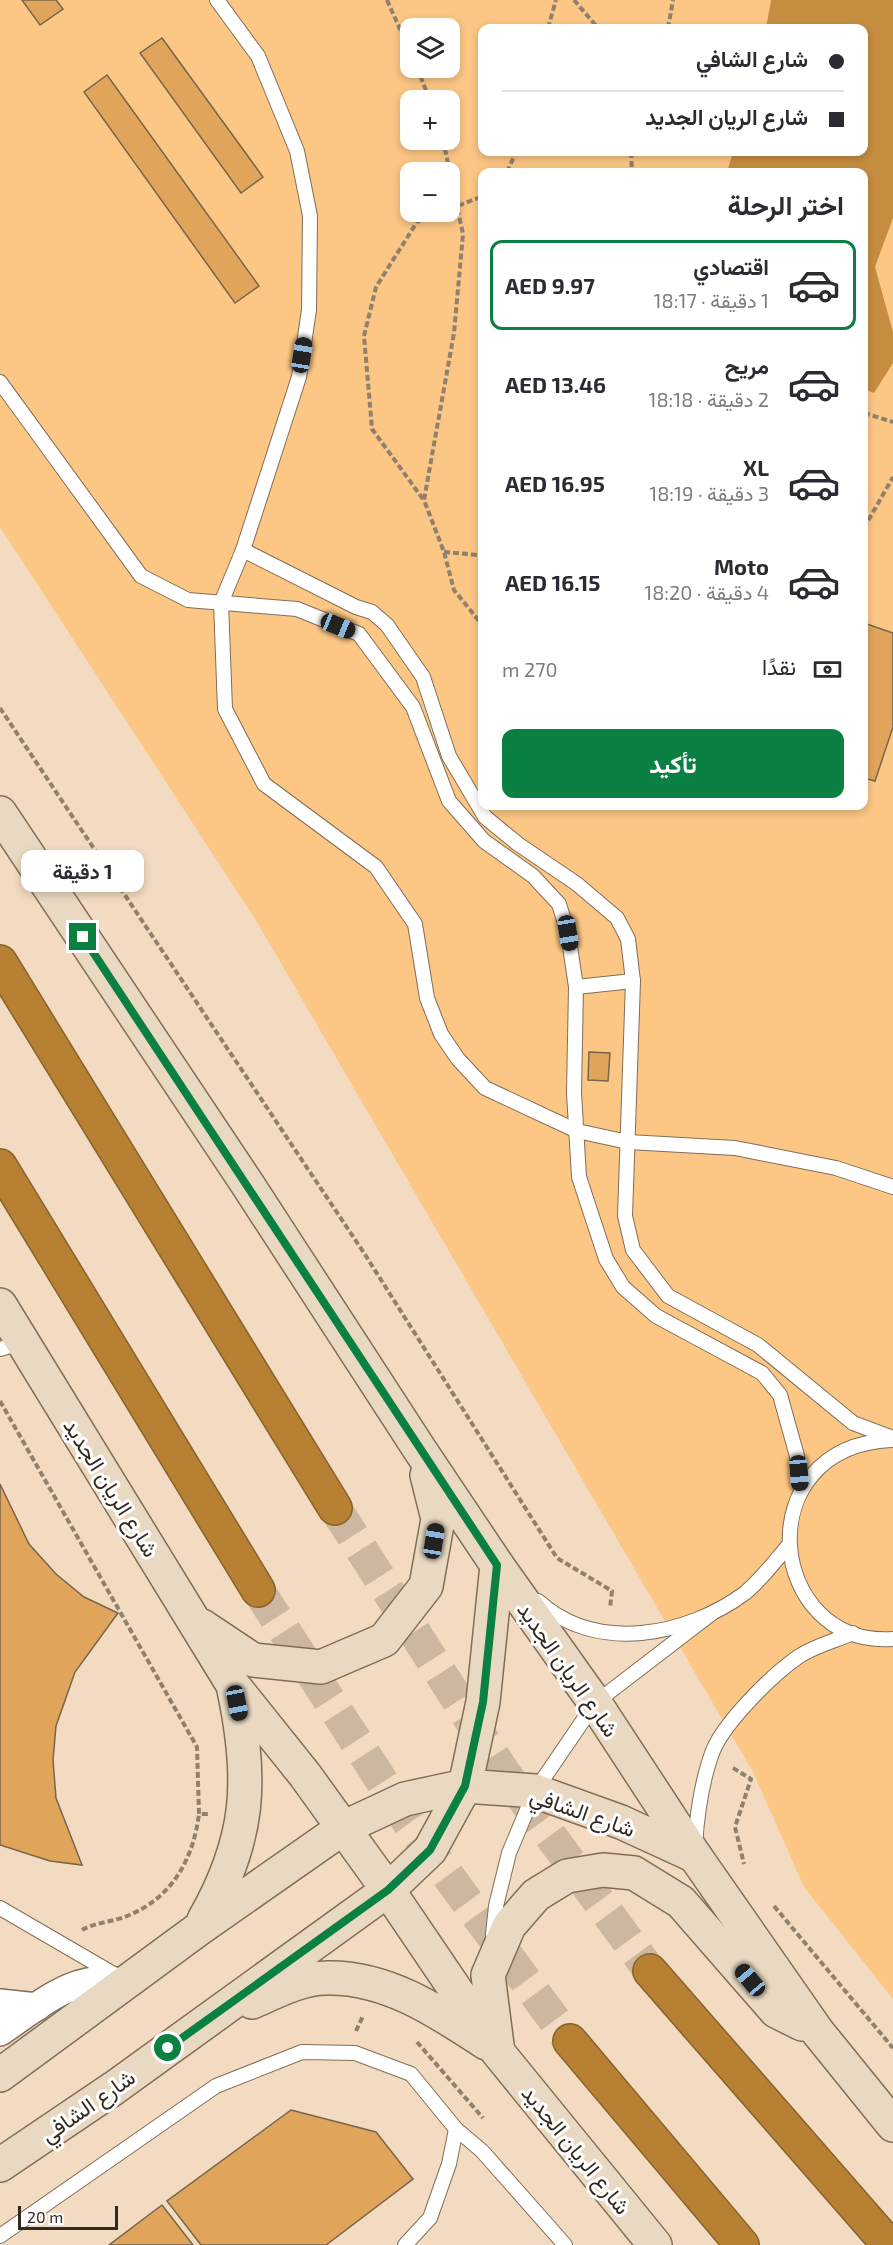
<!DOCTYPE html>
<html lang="ar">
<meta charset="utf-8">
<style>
body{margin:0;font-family:"Exo 2",Vazirmatn,sans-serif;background:#f2f2f3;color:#2b2b33;direction:rtl;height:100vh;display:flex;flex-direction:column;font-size:22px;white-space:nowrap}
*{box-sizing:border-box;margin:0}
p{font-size:20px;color:#7c7c81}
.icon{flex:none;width:33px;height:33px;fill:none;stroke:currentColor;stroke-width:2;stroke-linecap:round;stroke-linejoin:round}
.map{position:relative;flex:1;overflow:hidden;direction:ltr}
.details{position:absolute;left:478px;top:168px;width:390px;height:642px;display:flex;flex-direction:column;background:#fff;border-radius:12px;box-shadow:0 3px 9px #0003;direction:rtl}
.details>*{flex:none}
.hud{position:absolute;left:478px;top:24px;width:390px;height:132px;border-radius:12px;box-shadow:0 3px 9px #0003;direction:rtl;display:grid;align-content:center;height:132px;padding:0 24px;background:#fff}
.fabs{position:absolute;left:400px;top:18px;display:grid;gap:12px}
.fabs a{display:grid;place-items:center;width:60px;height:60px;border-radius:12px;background:#fff;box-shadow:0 3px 9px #0003;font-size:30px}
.scale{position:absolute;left:18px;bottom:15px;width:100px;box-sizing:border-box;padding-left:6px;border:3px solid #32291f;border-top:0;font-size:16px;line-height:21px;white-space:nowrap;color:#32291f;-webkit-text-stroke:4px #fff;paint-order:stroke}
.end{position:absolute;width:27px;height:27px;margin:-14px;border:8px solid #0b8043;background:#fff;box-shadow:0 0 0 3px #fff}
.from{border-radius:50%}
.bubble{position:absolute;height:42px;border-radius:12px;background:#fff;box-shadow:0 3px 9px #0003;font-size:20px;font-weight:700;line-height:42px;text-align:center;direction:rtl}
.car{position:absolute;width:18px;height:36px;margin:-18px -9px;border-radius:8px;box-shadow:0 0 4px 2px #0007;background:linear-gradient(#222 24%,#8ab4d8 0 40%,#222 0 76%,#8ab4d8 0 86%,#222 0)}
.hud b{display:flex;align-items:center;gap:21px;height:57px;font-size:22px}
.hud b+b{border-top:2px solid #e1e1e2}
.hud i{width:15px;height:15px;background:#2b2b33}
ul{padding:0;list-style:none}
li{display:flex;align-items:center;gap:18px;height:90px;margin:0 12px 9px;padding:0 12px;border:3px solid transparent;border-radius:12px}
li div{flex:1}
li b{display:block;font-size:22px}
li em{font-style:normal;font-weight:700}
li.active{border-color:#0b8043}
li>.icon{width:54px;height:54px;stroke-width:1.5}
h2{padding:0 24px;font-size:27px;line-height:72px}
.pay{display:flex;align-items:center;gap:15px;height:66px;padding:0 24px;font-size:22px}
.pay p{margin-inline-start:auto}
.button{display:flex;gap:12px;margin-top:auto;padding:12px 24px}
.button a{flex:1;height:69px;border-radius:12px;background:#0b8043;color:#fff;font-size:24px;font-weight:700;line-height:69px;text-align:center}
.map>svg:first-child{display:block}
.green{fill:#fcc684;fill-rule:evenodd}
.water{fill:#c68d40}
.building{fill:#e0a55a;stroke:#78654d;stroke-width:1.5}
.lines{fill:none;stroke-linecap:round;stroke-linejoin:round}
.highway-tunnel{stroke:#ccb7a0;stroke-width:33;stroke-dasharray:33 16;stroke-linecap:butt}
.lane-casing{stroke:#826e56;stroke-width:16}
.street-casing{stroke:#826e56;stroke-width:30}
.secondary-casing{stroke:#826e56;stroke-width:36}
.highway-casing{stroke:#88622b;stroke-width:36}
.path{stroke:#90806e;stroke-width:4;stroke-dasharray:6 3;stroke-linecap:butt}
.lane{stroke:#fff;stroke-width:14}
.street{stroke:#fff;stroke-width:27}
.secondary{stroke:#e9d9c2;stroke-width:33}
.highway{stroke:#b78032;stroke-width:33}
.path-bridge{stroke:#90806e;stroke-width:4;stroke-dasharray:6 3;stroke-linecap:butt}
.route{stroke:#0b8043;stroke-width:8}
.labels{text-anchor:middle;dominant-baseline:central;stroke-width:6;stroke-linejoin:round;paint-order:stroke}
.street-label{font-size:22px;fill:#32291f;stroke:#fff}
</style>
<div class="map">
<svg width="893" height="2245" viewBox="0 0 893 2245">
<rect width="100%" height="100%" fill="#f2dbc0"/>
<path class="green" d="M0,0H893V1999L804,1887L753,1772L257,922L0,527ZM411,28H450V68H411ZM483,28H864V152H483ZM411,100H450V140H411ZM411,172H450V212H411ZM483,172H864V806H483Z"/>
<polygon class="water" points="771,0 893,0 893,218 875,267 893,332 893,363 874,393 864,389 864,172 727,172 733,152 864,152 864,28 766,28"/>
<g class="building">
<polygon points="22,0 56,0 63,9 40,25"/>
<polygon points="162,38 263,177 241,193 140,53"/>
<polygon points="107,75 259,286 235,303 84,92"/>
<polygon points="864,623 893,633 893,727 875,781 864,778"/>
<polygon points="589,1052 610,1053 608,1081 588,1080"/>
<polygon points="0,1484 29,1544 56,1574 84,1597 118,1613 75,1672 56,1726 53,1760 56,1798 82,1865 50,1861 0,1845"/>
<polygon points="291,2110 376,2132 413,2179 326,2245 201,2245 167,2201"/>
<polygon points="162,2205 193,2245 109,2245"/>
</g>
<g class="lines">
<g class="highway-tunnel">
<polyline points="335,1508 503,1771 650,1971"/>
<polyline points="258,1590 409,1823 570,2041"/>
</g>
<g class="lane-casing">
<g id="lane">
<polyline points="217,0 258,56 297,151 310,216 309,310 299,377 243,550 221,603 225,709 264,784 376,867 415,924 427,998 441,1034 458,1059 485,1088 577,1131 628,1142 735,1148 836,1168 893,1187"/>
<polyline points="0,382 141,576 188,600 297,609 359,634 413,707 449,801 484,841 533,876 559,904 568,933 576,987 574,1093 579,1177 606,1259 623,1287 656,1316 762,1373 780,1395 797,1456 801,1491"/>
<polyline points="243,550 356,607 372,612 387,625 423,677 449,756 485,817 518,844 577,884 617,918 628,939 633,981 625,1216 633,1250 668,1296 758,1345 853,1423 893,1438"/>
<polyline points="576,987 633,981"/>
<polyline points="0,1349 23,1342"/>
<path d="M891,1440C745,1447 767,1648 893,1639"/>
<path d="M538,1601C596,1654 687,1636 745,1593C761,1580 775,1561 788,1546"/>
<path d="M695,1845C697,1815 701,1785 711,1756C720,1726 772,1675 798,1657C814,1646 835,1641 853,1633"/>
<polyline points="0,1908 117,1976"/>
<polyline points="493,1934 496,1906 509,1853 535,1791 595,1703 711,1614"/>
<polyline points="456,2129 482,2151 565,2245"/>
<polyline points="0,2236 216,2086 302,2052 355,2053 411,2074 456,2129 449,2164 430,2218 405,2245"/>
</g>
</g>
<g class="street-casing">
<g id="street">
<polyline points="0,2003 37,2007"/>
<path d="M0,2032C38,2007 75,1970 124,1983"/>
</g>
</g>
<g class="secondary-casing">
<g id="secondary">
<polyline points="0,813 248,1185 420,1450 497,1565 595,1703 695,1856 817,2031 893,2125"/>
<polyline points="0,1305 233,1685 305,1775 388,1890 497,2051 655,2245"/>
<polyline points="202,1626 253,1660 321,1667 384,1640 426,1586 438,1519 427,1475"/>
<path d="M204,1920C250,1839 253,1780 234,1690"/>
<path d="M252,2002C275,1992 301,1978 326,1978C386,1976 439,2012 486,2043"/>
<polyline points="497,2045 488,1975 509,1926 536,1895 567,1876 603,1870 634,1873 681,1902 776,2011 802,2024"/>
<polyline points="0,2075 200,1928 343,1828 405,1799 465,1786 535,1791 621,1822 695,1856"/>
<polyline points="0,2165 114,2088 388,1890 430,1850 465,1786 483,1702 497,1565"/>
</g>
</g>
<g class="highway-casing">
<g id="highway">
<polyline points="0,962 335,1508"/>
<polyline points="0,1166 258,1590"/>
<polyline points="650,1971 889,2245"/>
<polyline points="570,2041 742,2245"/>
</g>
</g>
<g class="path">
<polyline points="387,0 411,54"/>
<polyline points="574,0 598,28"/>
<polyline points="548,28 556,0"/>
<polyline points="668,28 673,0"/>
<polyline points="417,68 430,100"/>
<polyline points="443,140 450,172"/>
<polyline points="631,152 632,172"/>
<polyline points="507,172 516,152"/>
<polyline points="450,174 463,234 454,333 424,500 444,552 454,590 483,626"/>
<polyline points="864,413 893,422"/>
<polyline points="423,499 372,429 364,336 376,287 417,222 443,212"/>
<polyline points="864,528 893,477"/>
<polyline points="444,552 478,555 483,550"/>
<polyline points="0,708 364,1253 557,1558 612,1591 610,1608"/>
<polyline points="0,1401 197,1747 199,1814 209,1814"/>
<polyline points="733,1768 751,1779 735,1827 744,1864"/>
<polyline points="774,1906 893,2048"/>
<path d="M82,1930C96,1922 113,1922 127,1916C172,1898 193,1860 199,1814"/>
<polyline points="356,2031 363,2016"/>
<polyline points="417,2042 483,2118"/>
</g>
<use href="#lane" class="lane"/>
<use href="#street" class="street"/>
<use href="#secondary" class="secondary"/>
<use href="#highway" class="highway"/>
<polyline class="path-bridge" points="450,209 483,196"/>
</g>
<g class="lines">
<polyline class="route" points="83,937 497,1565 483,1702 465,1786 430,1850 388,1890 168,2048"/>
</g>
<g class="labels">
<g class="street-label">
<text transform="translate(112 1487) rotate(58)">شارع الريان الجديد</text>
<text transform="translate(569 1669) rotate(55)">شارع الريان الجديد</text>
<text transform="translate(583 1811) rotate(19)">شارع الشافي</text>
<text transform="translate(87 2105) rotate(-35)">شارع الشافي</text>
<text transform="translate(577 2149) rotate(51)">شارع الريان الجديد</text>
</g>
</g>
</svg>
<div class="fabs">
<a><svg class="icon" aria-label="layers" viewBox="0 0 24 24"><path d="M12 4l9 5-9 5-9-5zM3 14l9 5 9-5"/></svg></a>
<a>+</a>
<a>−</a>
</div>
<div class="scale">20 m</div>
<i class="end from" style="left:168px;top:2048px"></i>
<i class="end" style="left:83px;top:937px"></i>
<div class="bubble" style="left:21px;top:850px;width:123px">1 دقيقة</div>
<i class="car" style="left:302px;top:355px;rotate:9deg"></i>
<i class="car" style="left:338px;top:626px;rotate:112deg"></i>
<i class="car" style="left:568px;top:933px;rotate:171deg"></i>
<i class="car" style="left:799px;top:1473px;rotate:175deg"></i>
<i class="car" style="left:434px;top:1541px;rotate:9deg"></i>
<i class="car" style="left:237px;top:1703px;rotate:169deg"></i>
<i class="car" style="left:750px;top:1980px;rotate:320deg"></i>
<div class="hud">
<b><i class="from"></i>شارع الشافي</b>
<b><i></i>شارع الريان الجديد</b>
</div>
<section class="details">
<h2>اختر الرحلة</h2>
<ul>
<li class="active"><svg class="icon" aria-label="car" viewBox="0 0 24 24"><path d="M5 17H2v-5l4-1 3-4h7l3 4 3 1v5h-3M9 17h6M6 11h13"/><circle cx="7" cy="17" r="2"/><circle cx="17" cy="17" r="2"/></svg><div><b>اقتصادي</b><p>1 دقيقة · 18:17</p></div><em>AED 9.97</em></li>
<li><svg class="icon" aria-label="car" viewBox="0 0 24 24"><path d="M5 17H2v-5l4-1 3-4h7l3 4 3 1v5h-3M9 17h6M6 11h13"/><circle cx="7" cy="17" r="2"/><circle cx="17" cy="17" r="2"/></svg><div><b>مريح</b><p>2 دقيقة · 18:18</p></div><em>AED 13.46</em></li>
<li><svg class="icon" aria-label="car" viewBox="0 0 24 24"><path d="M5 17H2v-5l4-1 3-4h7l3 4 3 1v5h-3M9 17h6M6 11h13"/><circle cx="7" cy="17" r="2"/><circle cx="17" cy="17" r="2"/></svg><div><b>XL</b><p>3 دقيقة · 18:19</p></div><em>AED 16.95</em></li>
<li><svg class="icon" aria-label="car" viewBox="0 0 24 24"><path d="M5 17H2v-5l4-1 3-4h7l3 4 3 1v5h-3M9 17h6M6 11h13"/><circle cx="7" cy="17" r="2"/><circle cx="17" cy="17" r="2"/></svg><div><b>Moto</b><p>4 دقيقة · 18:20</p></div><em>AED 16.15</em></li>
</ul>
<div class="pay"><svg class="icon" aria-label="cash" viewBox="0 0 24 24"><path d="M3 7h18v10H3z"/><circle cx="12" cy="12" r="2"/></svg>نقدًا<p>270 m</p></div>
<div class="button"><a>تأكيد</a></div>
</section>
</div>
